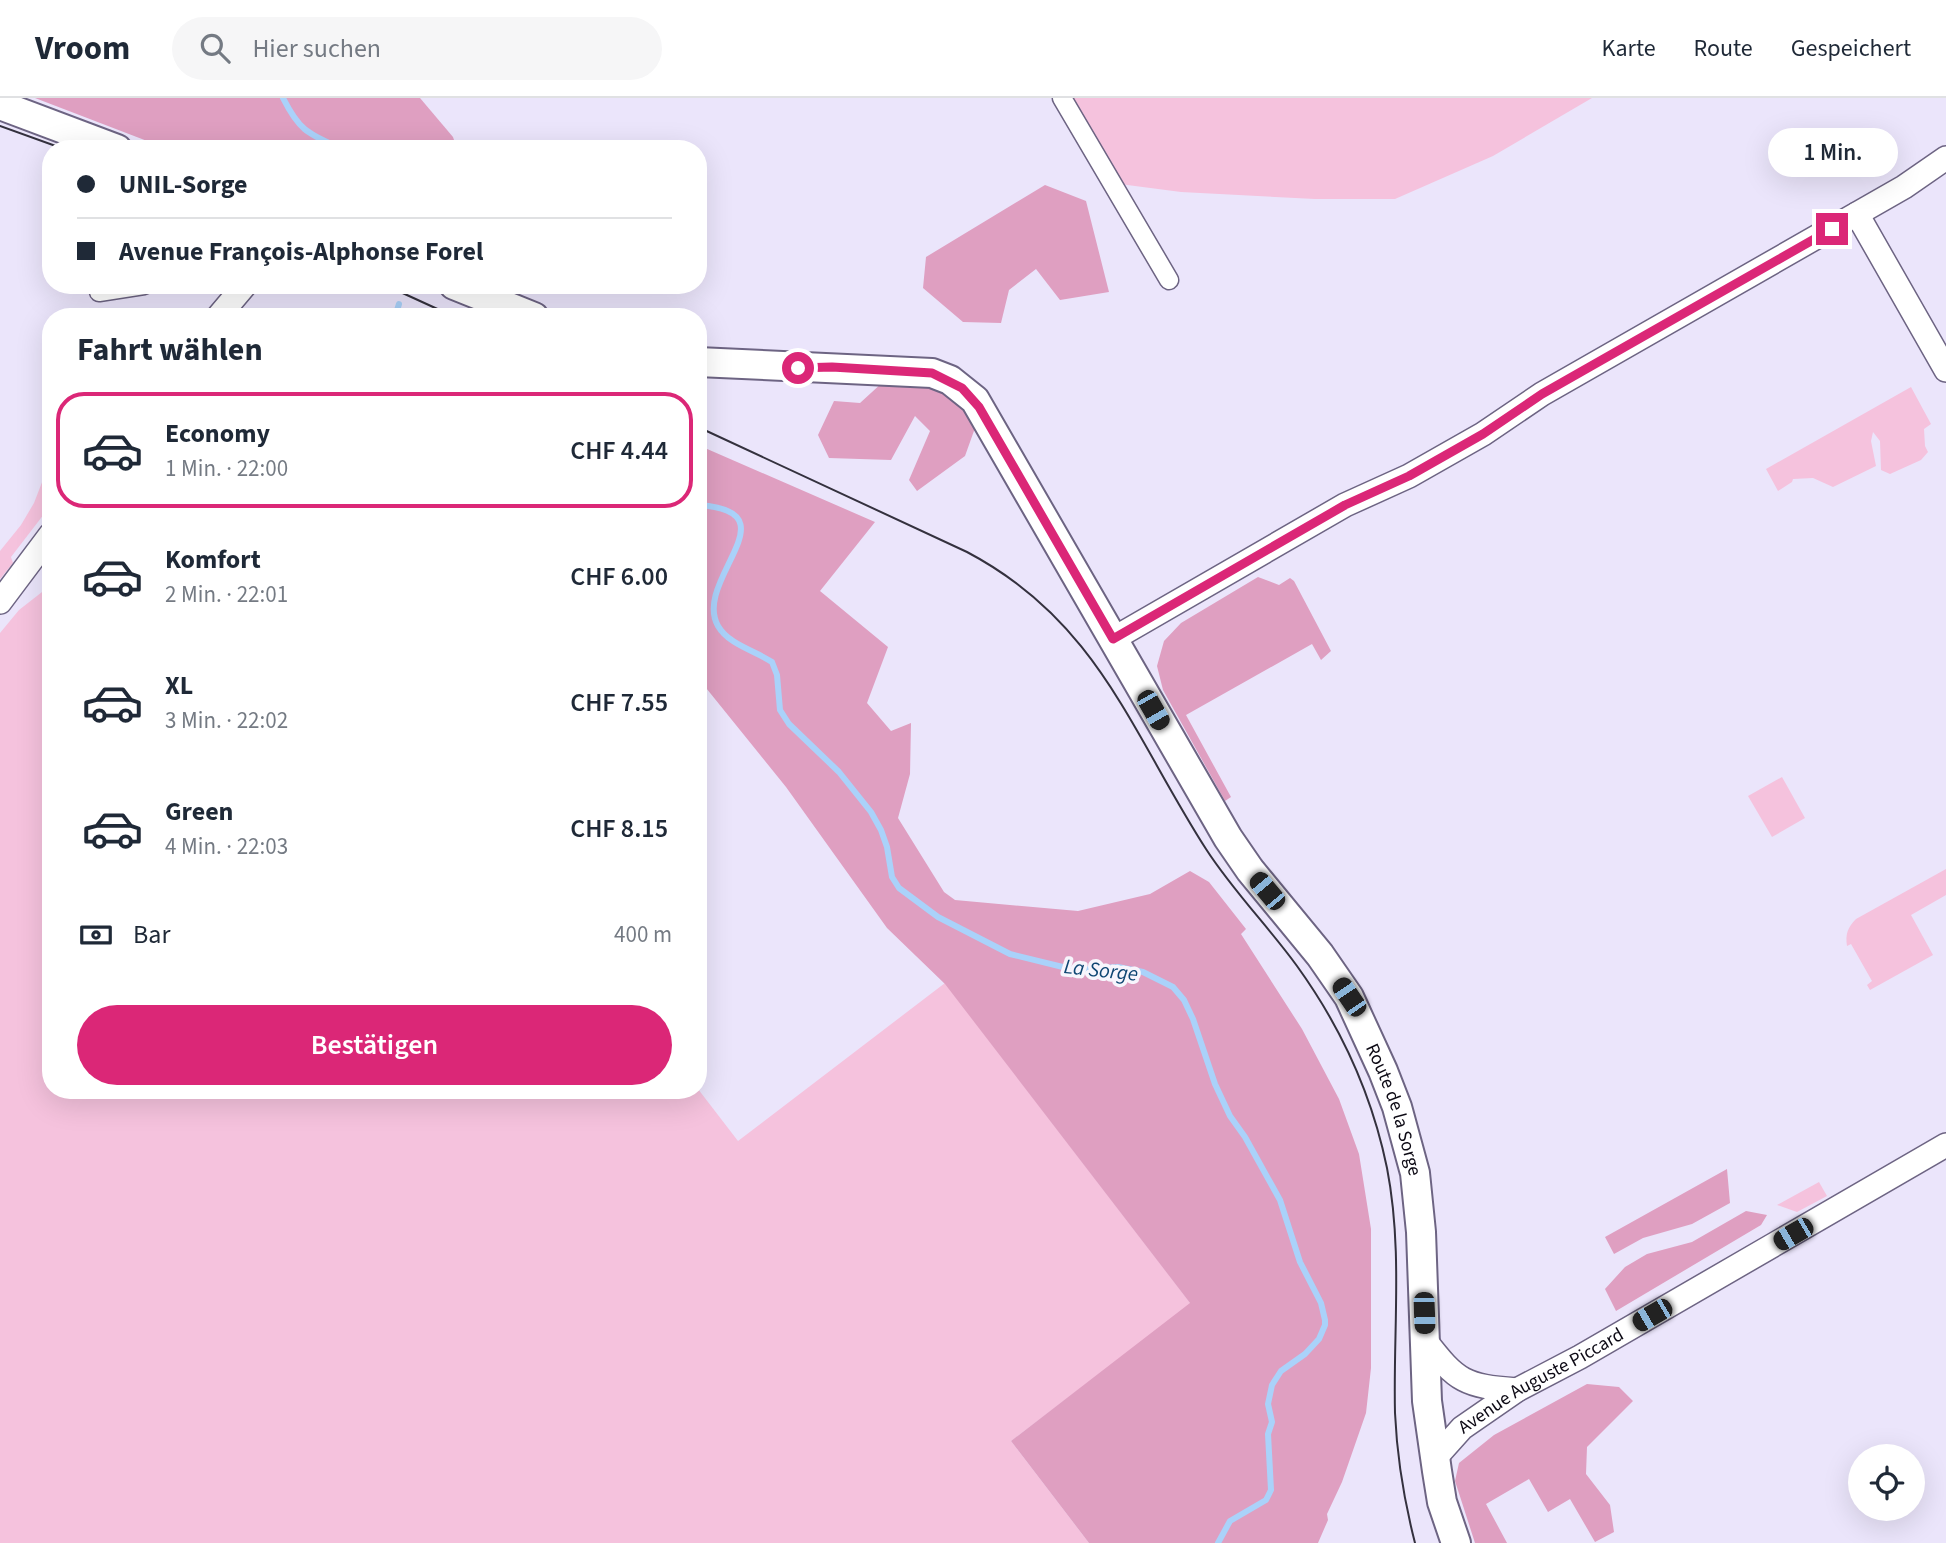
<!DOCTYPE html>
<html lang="de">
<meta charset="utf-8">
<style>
body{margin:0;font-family:"Source Sans 3",sans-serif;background:#f6f6f7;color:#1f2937;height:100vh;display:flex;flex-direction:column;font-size:26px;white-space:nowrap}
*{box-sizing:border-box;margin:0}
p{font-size:23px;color:#747a83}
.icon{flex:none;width:38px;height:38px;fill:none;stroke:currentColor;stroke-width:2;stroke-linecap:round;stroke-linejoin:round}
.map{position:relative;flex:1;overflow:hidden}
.side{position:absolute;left:42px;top:210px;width:665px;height:791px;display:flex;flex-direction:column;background:#fff;border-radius:28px;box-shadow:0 7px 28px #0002}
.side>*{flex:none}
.banner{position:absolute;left:42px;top:42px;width:665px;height:154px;border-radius:28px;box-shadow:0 7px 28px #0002;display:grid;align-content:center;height:154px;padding:0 35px;background:#fff}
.fabs{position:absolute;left:1848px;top:1346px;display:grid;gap:14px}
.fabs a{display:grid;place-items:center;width:77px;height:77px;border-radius:50%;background:#fff;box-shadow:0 7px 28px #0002;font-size:35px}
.end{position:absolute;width:32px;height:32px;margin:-16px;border:9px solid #db2777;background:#fff;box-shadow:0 0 0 4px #fff}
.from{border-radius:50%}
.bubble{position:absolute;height:49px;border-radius:24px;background:#fff;box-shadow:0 7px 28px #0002;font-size:23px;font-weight:600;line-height:49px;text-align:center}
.car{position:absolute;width:21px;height:42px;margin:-21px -10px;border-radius:9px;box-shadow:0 0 5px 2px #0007;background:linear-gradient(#222 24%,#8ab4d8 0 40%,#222 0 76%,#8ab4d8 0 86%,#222 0)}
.banner b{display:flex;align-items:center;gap:24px;height:66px;font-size:26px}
.banner b+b{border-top:2px solid #e0e1e3}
.banner i{width:18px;height:18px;background:#1f2937}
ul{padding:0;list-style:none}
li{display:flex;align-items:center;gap:21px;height:116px;margin:0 14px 10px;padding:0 21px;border:4px solid transparent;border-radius:28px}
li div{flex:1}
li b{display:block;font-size:26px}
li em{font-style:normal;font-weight:600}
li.active{border-color:#db2777}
li>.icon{width:63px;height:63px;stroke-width:1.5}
h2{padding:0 35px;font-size:32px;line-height:84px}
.pay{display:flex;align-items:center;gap:18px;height:77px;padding:0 35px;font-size:26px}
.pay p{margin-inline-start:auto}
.button{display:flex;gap:14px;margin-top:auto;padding:14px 35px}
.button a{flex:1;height:80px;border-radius:42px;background:#db2777;color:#fff;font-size:28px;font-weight:600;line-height:80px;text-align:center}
header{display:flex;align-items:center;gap:42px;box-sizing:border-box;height:98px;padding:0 35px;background:#fff;border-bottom:2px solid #e0e1e3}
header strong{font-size:33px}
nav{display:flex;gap:38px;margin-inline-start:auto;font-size:24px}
.search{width:490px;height:63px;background:#f6f6f7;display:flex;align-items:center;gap:18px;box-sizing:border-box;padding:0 24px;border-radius:38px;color:#747a83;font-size:26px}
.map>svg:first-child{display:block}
.green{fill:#f5c2dd}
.forest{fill:#df9fc1}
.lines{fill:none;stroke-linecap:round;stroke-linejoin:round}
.stream{stroke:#aad2fa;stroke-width:6}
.pedestrian-casing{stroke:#6d6483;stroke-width:21}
.minor-casing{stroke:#6d6483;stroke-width:26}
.tertiary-casing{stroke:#6d6483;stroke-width:32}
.pedestrian{stroke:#fff;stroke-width:18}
.minor{stroke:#fff;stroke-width:23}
.tertiary{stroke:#fff;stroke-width:28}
.tram{stroke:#34313e;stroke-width:2}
.route{stroke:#db2777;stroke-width:9}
.labels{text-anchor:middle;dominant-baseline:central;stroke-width:7;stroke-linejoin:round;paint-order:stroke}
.street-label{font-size:19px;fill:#0c0914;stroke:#f7f5fc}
.water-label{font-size:21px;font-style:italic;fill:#0f4673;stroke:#f7f5fc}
</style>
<header>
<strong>Vroom</strong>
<div class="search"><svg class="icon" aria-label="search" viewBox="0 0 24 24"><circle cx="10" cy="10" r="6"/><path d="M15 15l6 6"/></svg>Hier suchen</div>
<nav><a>Karte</a><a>Route</a><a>Gespeichert</a></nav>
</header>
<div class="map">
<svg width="1946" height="1445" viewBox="0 0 1946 1445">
<rect width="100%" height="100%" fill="#ebe5fb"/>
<g class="green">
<polygon points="1062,0 1592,0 1493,58 1395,101 1315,101 1181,94 1112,85"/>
<polygon points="1911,289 1931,326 1924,331 1925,348 1928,354 1921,362 1890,376 1881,372 1880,343 1873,334 1871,343 1876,368 1833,389 1813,380 1793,381 1792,384 1778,393 1766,371"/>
<polygon points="51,361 51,407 11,459 13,465 0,481 0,453 21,427 34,405"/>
<polygon points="51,487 51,992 698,991 738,1043 945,885 1191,1206 1011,1343 1089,1445 0,1445 0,535 19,512"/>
<polygon points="1782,679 1805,720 1772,739 1748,698"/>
<path d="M1946,771V797L1911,817L1933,857L1870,892L1867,887L1872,883L1851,846L1847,848C1845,836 1848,829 1856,821Z"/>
<polygon points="1819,1084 1827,1098 1797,1114 1777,1107"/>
</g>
<g class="forest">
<polygon points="35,0 420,0 453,39 457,51 168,51"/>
<polygon points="1045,87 1086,103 1109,194 1060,202 1036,171 1009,192 1001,225 963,224 923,190 926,159"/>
<polygon points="242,212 378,218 381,219 234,219"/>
<polygon points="918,278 957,299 975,330 965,358 917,393 909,382 930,333 915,318 891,362 829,360 818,337 834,303 860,305 883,284"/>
<polygon points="698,347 875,424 820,493 888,549 867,605 891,633 911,625 910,676 898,720 944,794 955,802 1078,813 1150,796 1190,773 1209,784 1246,831 1241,836 1302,931 1339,1001 1359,1056 1371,1131 1371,1270 1366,1315 1342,1384 1327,1416 1328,1422 1318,1445 1089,1445 1011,1343 1190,1205 945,886 887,830 786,689 698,580"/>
<polygon points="1258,479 1279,487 1290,480 1294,483 1331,553 1321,562 1312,546 1186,617 1231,699 1225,703 1163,592 1157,568 1164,543 1181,525"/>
<polygon points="1727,1071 1730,1105 1692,1126 1643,1140 1614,1156 1605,1139"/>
<polygon points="1746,1113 1767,1117 1761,1127 1616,1213 1605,1191 1625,1169 1647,1156 1692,1144"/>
<polygon points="1587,1286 1619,1289 1633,1303 1587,1349 1586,1376 1610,1407 1614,1434 1595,1444 1570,1401 1548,1414 1529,1381 1486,1406 1507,1445 1475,1445 1455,1383 1459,1365 1494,1337"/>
</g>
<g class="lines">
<g class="stream">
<path d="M283,0C300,34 309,36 342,51"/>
<polyline points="395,219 399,206"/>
<path d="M698,407C796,413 692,482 718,528C729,547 756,553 772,564L777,577L780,612L789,626L839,674L871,714L881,732L887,749L892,779L899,790L938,819L1010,856L1075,872L1118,869L1143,874L1173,889L1184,902L1193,921L1215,986L1230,1018L1245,1039L1280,1102L1300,1164L1321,1205L1325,1222V1227L1319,1241L1305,1256L1281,1273L1272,1287L1268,1306L1272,1324L1268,1336L1271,1392L1266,1402L1230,1423L1218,1445"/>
</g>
<g class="pedestrian-casing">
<g id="pedestrian">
<polyline points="1062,0 1169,182"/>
<polyline points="99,194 144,187"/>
</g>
</g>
<g class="minor-casing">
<g id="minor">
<polyline points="1857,116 1946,272"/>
<polyline points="218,219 245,187"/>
<polyline points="0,504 51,436"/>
<polyline points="1113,541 1345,407 1409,378 1483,336 1542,296 1904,89 1946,60"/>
<path d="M1425,1242C1457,1284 1465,1288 1517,1292"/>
<path id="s1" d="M1436,1359L1462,1330L1517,1292L1580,1259L1946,1047"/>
</g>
</g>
<g class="tertiary-casing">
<g id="tertiary">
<polyline points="0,7 117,51"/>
<polyline points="454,187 534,219"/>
<path id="s2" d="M698,264L932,275L950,282L975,302L1228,740L1250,772L1320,857L1349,899L1383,973L1397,1009L1415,1075L1421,1134L1427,1303L1437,1373L1442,1404L1456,1445"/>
</g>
</g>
<use href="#pedestrian" class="pedestrian"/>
<use href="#minor" class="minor"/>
<use href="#tertiary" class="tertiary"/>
<g class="tram">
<polyline points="0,28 64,51"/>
<polyline points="385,187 455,219"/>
<path d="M698,329L967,454C1098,523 1131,634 1206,751C1233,793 1268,828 1297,868C1341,929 1372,997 1387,1070C1403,1152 1393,1233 1395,1315C1397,1359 1404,1402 1415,1445"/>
</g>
</g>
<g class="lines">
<polyline class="route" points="798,270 832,269 932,275 962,290 979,309 1113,541 1345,407 1409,378 1483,336 1542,296 1832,131"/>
</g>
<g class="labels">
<g class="street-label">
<text stroke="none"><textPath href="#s2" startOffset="1113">Route de la Sorge</textPath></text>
<text stroke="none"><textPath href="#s1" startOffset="131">Avenue Auguste Piccard</textPath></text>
</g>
<g class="water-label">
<text transform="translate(1101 872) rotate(6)">La Sorge</text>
</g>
</g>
</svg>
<div class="fabs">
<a><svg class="icon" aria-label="locate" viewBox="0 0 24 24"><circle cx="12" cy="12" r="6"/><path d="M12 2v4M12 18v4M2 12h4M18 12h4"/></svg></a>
</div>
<i class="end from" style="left:798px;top:270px"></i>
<i class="end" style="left:1832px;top:131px"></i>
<div class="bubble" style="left:1768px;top:30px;width:130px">1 Min.</div>
<i class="car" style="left:1153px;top:612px;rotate:150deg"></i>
<i class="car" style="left:1267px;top:793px;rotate:320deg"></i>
<i class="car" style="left:1349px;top:899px;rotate:326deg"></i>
<i class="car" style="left:1793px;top:1136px;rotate:240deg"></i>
<i class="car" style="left:1424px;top:1215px;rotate:178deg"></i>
<i class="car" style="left:1652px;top:1217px;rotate:240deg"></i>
<div class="banner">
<b><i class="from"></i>UNIL-Sorge</b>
<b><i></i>Avenue François-Alphonse Forel</b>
</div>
<section class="side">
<h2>Fahrt wählen</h2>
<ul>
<li class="active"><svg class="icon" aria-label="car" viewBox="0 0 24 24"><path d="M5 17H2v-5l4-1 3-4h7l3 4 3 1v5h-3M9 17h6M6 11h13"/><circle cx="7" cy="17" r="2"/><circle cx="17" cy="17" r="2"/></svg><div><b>Economy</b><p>1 Min. · 22:00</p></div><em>CHF 4.44</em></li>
<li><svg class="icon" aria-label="car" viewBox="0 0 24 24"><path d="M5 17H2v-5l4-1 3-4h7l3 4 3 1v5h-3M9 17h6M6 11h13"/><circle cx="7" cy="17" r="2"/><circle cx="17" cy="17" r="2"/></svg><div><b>Komfort</b><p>2 Min. · 22:01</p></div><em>CHF 6.00</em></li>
<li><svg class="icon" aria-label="car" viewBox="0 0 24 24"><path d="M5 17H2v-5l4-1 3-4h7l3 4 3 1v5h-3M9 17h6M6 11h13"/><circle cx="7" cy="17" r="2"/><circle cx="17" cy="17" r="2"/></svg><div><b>XL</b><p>3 Min. · 22:02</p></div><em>CHF 7.55</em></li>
<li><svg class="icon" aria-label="car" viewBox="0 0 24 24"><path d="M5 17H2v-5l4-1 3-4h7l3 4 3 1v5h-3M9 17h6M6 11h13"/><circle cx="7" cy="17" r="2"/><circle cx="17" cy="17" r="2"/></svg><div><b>Green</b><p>4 Min. · 22:03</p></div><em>CHF 8.15</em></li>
</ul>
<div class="pay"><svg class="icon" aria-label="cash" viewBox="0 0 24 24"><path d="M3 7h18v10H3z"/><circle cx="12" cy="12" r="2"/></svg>Bar<p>400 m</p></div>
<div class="button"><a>Bestätigen</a></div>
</section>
</div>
